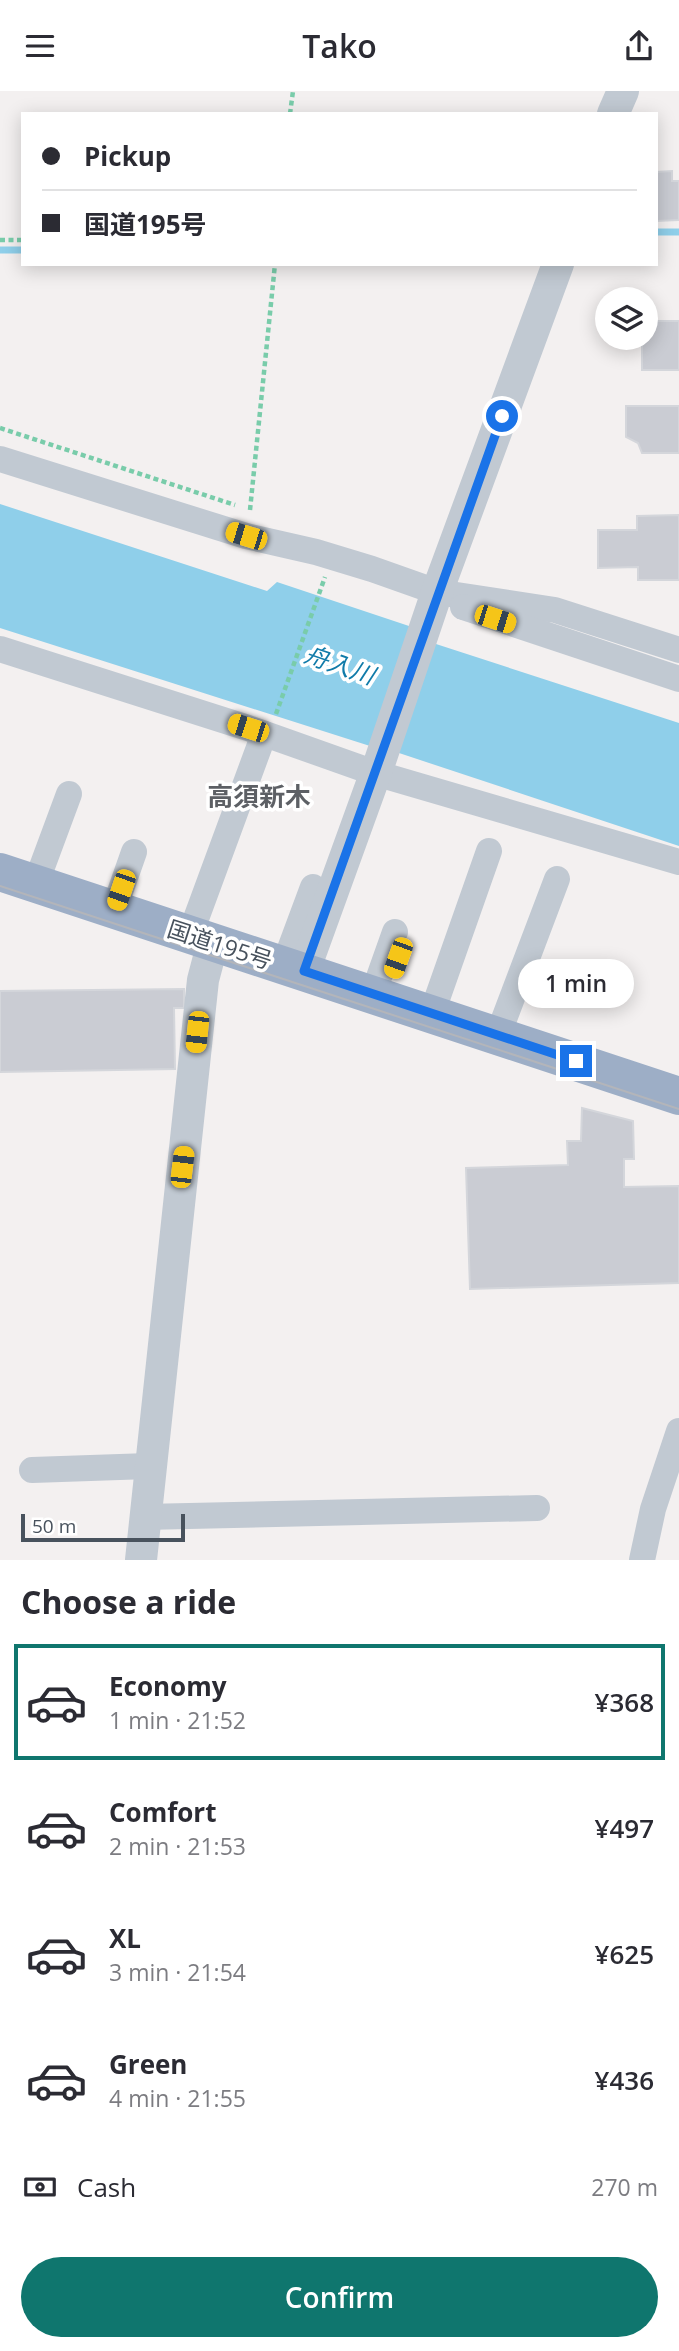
<!DOCTYPE html>
<meta charset="utf-8">
<style>
body{margin:0;font-family:"Open Sans","Noto Sans JP",sans-serif;background:#f2f2f3;color:#2b2b33;height:100vh;display:flex;flex-direction:column;font-size:26px;white-space:nowrap}
*{box-sizing:border-box;margin:0}
p{font-size:23px;color:#7c7c81}
.icon{flex:none;width:38px;height:38px;fill:none;stroke:currentColor;stroke-width:2;stroke-linecap:round;stroke-linejoin:round}
.map{position:relative;height:1469px;overflow:hidden}
.sheet{display:flex;flex-direction:column;background:#fff;flex:1}
.sheet>*{flex:none}
.hud{position:absolute;left:21px;top:21px;width:637px;height:154px;border-radius:0px;box-shadow:0 4px 18px #0003;display:grid;align-content:center;height:154px;padding:0 21px;background:#fff}
.tools{position:absolute;left:595px;top:196px;display:grid;gap:14px}
.tools a{display:grid;place-items:center;width:63px;height:63px;border-radius:50%;background:#fff;box-shadow:0 4px 18px #0003;font-size:35px}
.scale{position:absolute;left:21px;bottom:18px;width:164px;box-sizing:border-box;padding-left:7px;border:4px solid #48525d;border-top:0;font-size:19px;line-height:24px;white-space:nowrap;color:#48525d;-webkit-text-stroke:5px #fff;paint-order:stroke}
.end{position:absolute;width:32px;height:32px;margin:-16px;border:9px solid #1a73e8;background:#fff;box-shadow:0 0 0 4px #fff}
.from{border-radius:50%}
.bubble{position:absolute;height:49px;border-radius:24px;background:#fff;box-shadow:0 4px 18px #0003;font-size:23px;font-weight:600;line-height:49px;text-align:center}
.car{position:absolute;width:21px;height:42px;margin:-21px -10px;border-radius:9px;box-shadow:0 0 5px 2px #0007;background:linear-gradient(#f5c518 24%,#345 0 40%,#f5c518 0 76%,#345 0 86%,#f5c518 0)}
.hud b{display:flex;align-items:center;gap:24px;height:66px;font-size:26px}
.hud b+b{border-top:2px solid #e1e1e2}
.hud i{width:18px;height:18px;background:#2b2b33}
ul{padding:0;list-style:none}
li{display:flex;align-items:center;gap:21px;height:116px;margin:0 14px 10px;padding:0 7px;border:4px solid transparent;border-radius:0px}
li div{flex:1}
li b{display:block;font-size:26px}
li em{font-style:normal;font-weight:600}
li.on{border-color:#0f766e}
li>.icon{width:63px;height:63px;stroke-width:1.5}
h2{padding:0 21px;font-size:32px;line-height:84px}
.pay{display:flex;align-items:center;gap:18px;height:77px;padding:0 21px;font-size:26px}
.pay p{margin-inline-start:auto}
.cta{display:flex;gap:14px;margin-top:auto;padding:14px 21px}
.cta a{flex:1;height:80px;border-radius:42px;background:#0f766e;color:#fff;font-size:28px;font-weight:600;line-height:80px;text-align:center}
header{display:flex;justify-content:space-between;align-items:center;height:91px;padding:0 21px;background:#fff;font-size:32px;font-weight:600}
.map>svg:first-child{display:block}
.water{fill:#8fcfea}
.lines{fill:none;stroke-linecap:round;stroke-linejoin:round}
.stream{stroke:#8fcfea;stroke-width:7}
.building{fill:#caccd3;stroke:#d4d6db;stroke-width:2}
.path{stroke:#79ccaa;stroke-width:4.5;stroke-dasharray:5 3.5;stroke-linecap:butt}
.minor{stroke:#c1c9d2;stroke-width:26}
.tertiary{stroke:#c1c9d2;stroke-width:32}
.trunk{stroke:#9daec6;stroke-width:38}
.tram{stroke:#b3b5ba;stroke-width:2}
.route{stroke:#1a73e8;stroke-width:9}
.labels{text-anchor:middle;dominant-baseline:central;stroke-width:7;stroke-linejoin:round;paint-order:stroke}
.street-label{font-size:23px;fill:#48525d;stroke:#fff}
.water-label{font-size:24px;font-style:italic;fill:#107ba9;stroke:#fff}
.quarter-label{font-size:26px;font-weight:bold;fill:#5d6065;stroke:#fff}
</style>
<header><svg class="icon" aria-label="menu" viewBox="0 0 24 24"><path d="M4 6h16M4 12h16M4 18h16"/></svg>Tako<svg class="icon" aria-label="share" viewBox="0 0 24 24"><path d="M12 15V3M7 8l5-5 5 5M5 13v7h14v-7"/></svg></header>
<div class="map">
<svg width="679" height="1469" viewBox="0 0 679 1469">
<rect width="100%" height="100%" fill="#f3f0f0"/>
<polygon class="water" points="0,413 267,500 277,491 412,536 436,553 679,632 679,755 396,661 370,655 0,537"/>
<g class="lines">
<g class="stream">
<polyline points="656,141 679,141"/>
<polyline points="0,159 23,159"/>
</g>
</g>
<g class="building">
<polygon points="672,80 672,90 679,90 679,129 656,130 656,81"/>
<polygon points="646,230 679,230 679,279 642,279 642,247 646,247"/>
<polygon points="626,315 679,315 679,362 642,362 638,352 626,346"/>
<polygon points="679,424 679,489 638,489 638,476 598,477 598,439 637,439 637,425"/>
<polygon points="184,898 184,917 174,917 175,978 0,981 0,900"/>
<polygon points="582,1017 633,1030 634,1068 624,1068 624,1096 679,1095 679,1192 470,1198 466,1077 568,1074 567,1050 581,1050"/>
</g>
<g class="lines">
<g class="path">
<polyline points="290,23 293,0"/>
<polyline points="0,149 23,149"/>
<polyline points="0,337 235,414"/>
<polyline points="250,419 275,173"/>
<polyline points="276,623 325,486"/>
</g>
<g class="minor">
<polyline points="0,368 246,445 316,461 372,478 437,501 555,519 679,559"/>
<polyline points="463,516 679,588"/>
<polyline points="0,558 248,637 375,682 679,771"/>
<polyline points="36,792 69,703"/>
<polyline points="114,818 134,761"/>
<polyline points="190,844 264,643"/>
<polyline points="284,874 313,796"/>
<polyline points="373,903 395,841"/>
<polyline points="432,922 489,760"/>
<polyline points="498,944 557,788"/>
<polyline points="32,1379 149,1375"/>
<polyline points="144,1426 537,1417"/>
<polyline points="642,1469 653,1418 679,1340"/>
</g>
<g class="tertiary">
<polyline points="613,23 623,0"/>
<polyline points="304,880 380,670 437,501 558,173"/>
<polyline points="141,1469 203,889 213,851"/>
</g>
<polyline class="trunk" points="0,781 679,1005"/>
<polyline class="tram" points="0,795 679,1018"/>
</g>
<g class="lines">
<polyline class="route" points="502,325 304,880 576,970"/>
</g>
<g class="labels">
<g class="street-label">
<text transform="translate(220 853) rotate(18)">国道195号</text>
</g>
<g class="water-label">
<text transform="translate(340 573) rotate(19)">舟入川</text>
</g>
<g class="quarter-label">
<text x="259" y="705">高須新木</text>
</g>
</g>
</svg>
<div class="tools">
<a><svg class="icon" aria-label="layers" viewBox="0 0 24 24"><path d="M12 4l9 5-9 5-9-5zM3 14l9 5 9-5"/></svg></a>
</div>
<div class="scale">50 m</div>
<i class="end from" style="left:502px;top:325px"></i>
<i class="end" style="left:576px;top:970px"></i>
<div class="bubble" style="left:518px;top:868px;width:116px">1 min</div>
<i class="car" style="left:246px;top:445px;rotate:287deg"></i>
<i class="car" style="left:495px;top:528px;rotate:108deg"></i>
<i class="car" style="left:248px;top:637px;rotate:288deg"></i>
<i class="car" style="left:121px;top:799px;rotate:199deg"></i>
<i class="car" style="left:398px;top:867px;rotate:200deg"></i>
<i class="car" style="left:197px;top:941px;rotate:186deg"></i>
<i class="car" style="left:182px;top:1076px;rotate:7deg"></i>
<div class="hud">
<b><i class="from"></i>Pickup</b>
<b><i></i>国道195号</b>
</div>
</div>
<section class="sheet">
<h2>Choose a ride</h2>
<ul>
<li class="on"><svg class="icon" aria-label="car" viewBox="0 0 24 24"><path d="M5 17H2v-5l4-1 3-4h7l3 4 3 1v5h-3M9 17h6M6 11h13"/><circle cx="7" cy="17" r="2"/><circle cx="17" cy="17" r="2"/></svg><div><b>Economy</b><p>1 min · 21:52</p></div><em>¥368</em></li>
<li><svg class="icon" aria-label="car" viewBox="0 0 24 24"><path d="M5 17H2v-5l4-1 3-4h7l3 4 3 1v5h-3M9 17h6M6 11h13"/><circle cx="7" cy="17" r="2"/><circle cx="17" cy="17" r="2"/></svg><div><b>Comfort</b><p>2 min · 21:53</p></div><em>¥497</em></li>
<li><svg class="icon" aria-label="car" viewBox="0 0 24 24"><path d="M5 17H2v-5l4-1 3-4h7l3 4 3 1v5h-3M9 17h6M6 11h13"/><circle cx="7" cy="17" r="2"/><circle cx="17" cy="17" r="2"/></svg><div><b>XL</b><p>3 min · 21:54</p></div><em>¥625</em></li>
<li><svg class="icon" aria-label="car" viewBox="0 0 24 24"><path d="M5 17H2v-5l4-1 3-4h7l3 4 3 1v5h-3M9 17h6M6 11h13"/><circle cx="7" cy="17" r="2"/><circle cx="17" cy="17" r="2"/></svg><div><b>Green</b><p>4 min · 21:55</p></div><em>¥436</em></li>
</ul>
<div class="pay"><svg class="icon" aria-label="cash" viewBox="0 0 24 24"><path d="M3 7h18v10H3z"/><circle cx="12" cy="12" r="2"/></svg>Cash<p>270 m</p></div>
<div class="cta"><a>Confirm</a></div>
</section>
